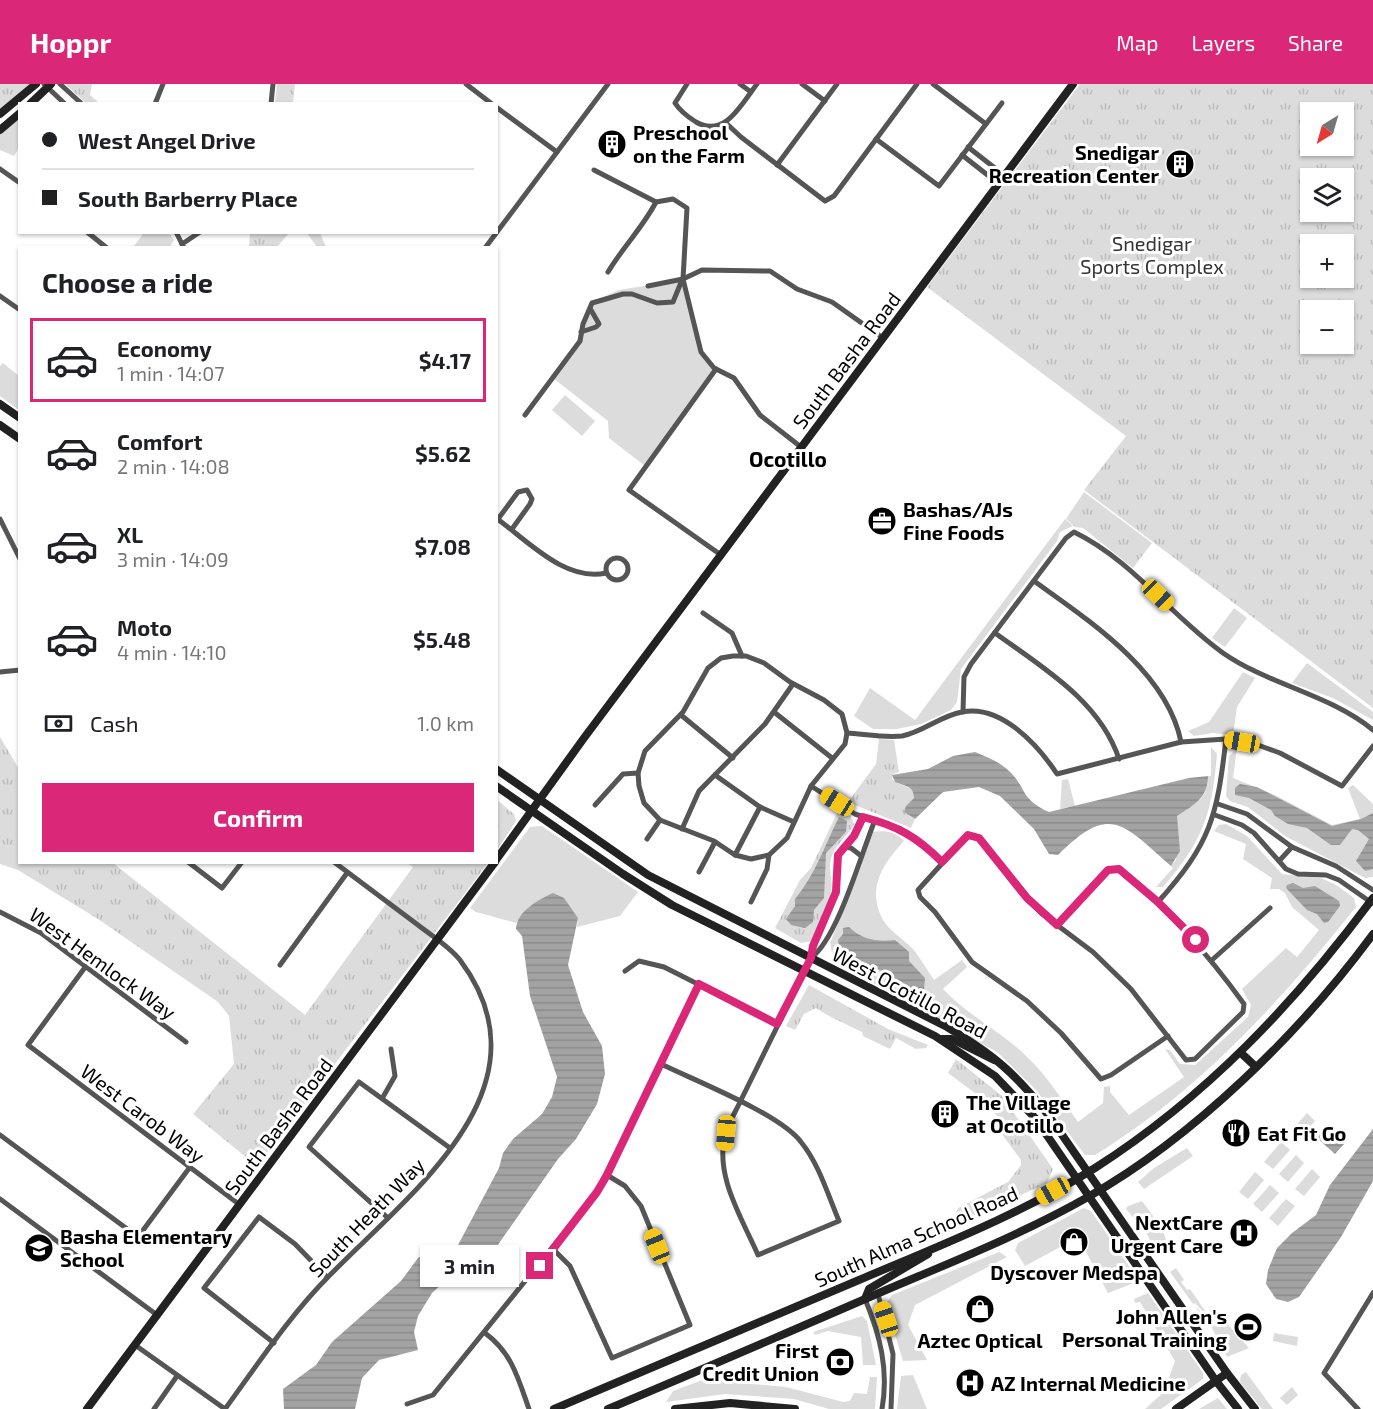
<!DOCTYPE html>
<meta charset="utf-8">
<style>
body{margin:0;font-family:"Exo 2",sans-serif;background:#f6f6f6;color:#202124;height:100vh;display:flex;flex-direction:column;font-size:22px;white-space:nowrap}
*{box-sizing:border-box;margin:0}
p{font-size:20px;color:#757577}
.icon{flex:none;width:33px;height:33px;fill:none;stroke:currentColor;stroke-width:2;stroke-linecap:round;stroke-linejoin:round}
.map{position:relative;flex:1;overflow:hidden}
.side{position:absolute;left:18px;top:162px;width:480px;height:618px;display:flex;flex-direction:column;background:#fff;border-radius:0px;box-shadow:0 2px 4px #0004}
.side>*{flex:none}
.banner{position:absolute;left:18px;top:18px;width:480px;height:132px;border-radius:0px;box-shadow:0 2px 4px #0004;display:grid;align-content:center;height:132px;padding:0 24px;background:#fff}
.needle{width:39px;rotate:217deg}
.tools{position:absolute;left:1300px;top:18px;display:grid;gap:12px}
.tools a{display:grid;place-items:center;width:54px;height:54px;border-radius:0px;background:#fff;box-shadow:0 2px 4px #0004;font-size:30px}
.end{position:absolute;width:27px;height:27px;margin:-14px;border:8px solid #db2777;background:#fff;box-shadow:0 0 0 3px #fff}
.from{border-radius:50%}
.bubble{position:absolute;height:42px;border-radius:0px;background:#fff;box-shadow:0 2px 4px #0004;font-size:20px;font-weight:700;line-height:42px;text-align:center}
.car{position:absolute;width:18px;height:36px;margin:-18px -9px;border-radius:8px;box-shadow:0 0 4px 2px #0007;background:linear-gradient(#f5c518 24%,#345 0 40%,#f5c518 0 76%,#345 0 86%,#f5c518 0)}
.banner b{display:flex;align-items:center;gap:21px;height:57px;font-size:22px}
.banner b+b{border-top:2px solid #e0e0e0}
.banner i{width:15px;height:15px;background:#202124}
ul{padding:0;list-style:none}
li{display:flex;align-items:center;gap:18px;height:84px;margin:0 12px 9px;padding:0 12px;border:3px solid transparent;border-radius:0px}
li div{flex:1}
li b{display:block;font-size:22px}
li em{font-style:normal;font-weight:700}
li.on{border-color:#db2777}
li>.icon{width:54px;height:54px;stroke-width:1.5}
h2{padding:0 24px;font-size:27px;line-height:72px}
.pay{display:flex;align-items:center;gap:15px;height:66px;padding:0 24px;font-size:22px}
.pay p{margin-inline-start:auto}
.button{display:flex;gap:12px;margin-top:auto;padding:12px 24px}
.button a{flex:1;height:69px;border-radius:0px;background:#db2777;color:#fff;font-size:24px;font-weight:700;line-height:69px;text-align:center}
header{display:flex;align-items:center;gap:36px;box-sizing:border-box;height:84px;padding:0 30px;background:#db2777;color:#fff}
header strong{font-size:28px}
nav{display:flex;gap:33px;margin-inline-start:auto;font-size:21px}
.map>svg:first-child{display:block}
.green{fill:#dcdcdc}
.park{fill:url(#park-tufts);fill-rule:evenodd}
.water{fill:url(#water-rules)}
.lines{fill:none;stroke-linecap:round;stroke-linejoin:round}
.street{stroke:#555;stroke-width:5}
.secondary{stroke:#222;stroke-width:8}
.route{stroke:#db2777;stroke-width:8}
.labels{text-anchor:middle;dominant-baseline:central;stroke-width:6;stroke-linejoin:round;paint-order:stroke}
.poi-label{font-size:20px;font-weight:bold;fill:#000;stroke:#fff;text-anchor:start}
.park-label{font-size:20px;fill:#333;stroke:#fff}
.street-label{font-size:20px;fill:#000;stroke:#fff}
.neighbourhood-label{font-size:21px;font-weight:bold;fill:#000;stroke:#fff}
</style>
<header>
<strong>Hoppr</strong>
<nav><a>Map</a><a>Layers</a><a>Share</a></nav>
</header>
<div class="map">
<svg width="1373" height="1325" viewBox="0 0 1373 1325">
<defs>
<pattern id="park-tufts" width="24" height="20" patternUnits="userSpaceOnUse" patternTransform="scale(1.5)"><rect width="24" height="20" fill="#dcdcdc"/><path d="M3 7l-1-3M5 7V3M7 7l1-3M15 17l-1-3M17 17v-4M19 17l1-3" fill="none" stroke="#bbb"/></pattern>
<pattern id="water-rules" width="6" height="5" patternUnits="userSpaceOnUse" patternTransform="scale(1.5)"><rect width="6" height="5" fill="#a3a3a3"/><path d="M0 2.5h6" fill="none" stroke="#8b8b8b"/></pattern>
</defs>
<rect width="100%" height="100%" fill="#fff"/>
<g class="green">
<polygon points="19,35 19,64 14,72 0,66 0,50"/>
<polygon points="144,149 169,149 174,156 170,163 133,163"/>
<polygon points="684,196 701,268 716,285 645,382 609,354 608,337 553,294 580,257 592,219 618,206"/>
<polygon points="3,279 19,292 19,326 0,312 0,282"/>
<polygon points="565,311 595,337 582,352 552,326"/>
<polygon points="1065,435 1073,442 1060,448 1057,457 961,585 957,618 951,626 921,640 897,645 873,645 854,632 870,604 915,636"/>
<polygon points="1234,524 1247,534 1225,563 1212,554"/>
<polygon points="1307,579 1373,628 1373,636 1333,614 1292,599"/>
<polygon points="1243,588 1255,594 1237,623 1233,651 1213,649 1194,652 1188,647 1209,638"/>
<path d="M1211,663L1217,670C1212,730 1203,757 1163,803H1156L1173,784L1171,782L1176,776L1177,732C1195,719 1208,716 1208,692H1211Z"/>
<polygon points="1237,664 1233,694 1275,711 1332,741 1360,735 1348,704 1353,701 1373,720 1373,793 1365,794 1285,752 1248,723 1230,717 1226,712 1229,672"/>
<polygon points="1068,695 1075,722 1060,725 1062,696"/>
<path d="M1226,740L1247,752L1282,790L1321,794L1336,801L1354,814L1356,823C1280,918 1199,1007 1095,1071H1085L1036,1006L997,968L850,886L833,874L830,859L861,783L872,748C884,746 896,747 904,757C883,780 866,804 883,836C890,847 904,856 913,865C921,875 927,886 934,896L962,876L967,883L943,905C966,930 997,945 1023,969C1045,989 1061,1014 1078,1038L1103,1019L1104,1003L1110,1002V1008L1129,1031L1184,993L1165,965L1170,966L1180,980L1195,981L1248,933L1251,921L1242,905L1286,864L1297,873L1319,846L1292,823L1285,809L1279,805H1270L1272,794L1243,775L1246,760L1214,747L1219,741Z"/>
<polygon points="542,742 638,808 620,832 577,843 578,834 534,820 516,839 476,828 470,824 530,743"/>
<polygon points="1307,1029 1315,1037 1299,1056 1290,1048"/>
<polygon points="1281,1058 1290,1066 1273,1085 1264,1078"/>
<polygon points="1187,1064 1193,1072 1144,1105 1138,1098 1154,1084"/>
<polygon points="1296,1071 1304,1079 1288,1098 1279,1090"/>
<polygon points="1312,1085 1320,1093 1304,1112 1295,1105"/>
<polygon points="1255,1088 1264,1096 1248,1115 1239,1108"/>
<polygon points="1270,1101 1279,1109 1262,1128 1253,1120"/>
<polygon points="1286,1115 1295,1122 1278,1142 1269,1134"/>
<polygon points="1142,1117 1162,1144 1167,1159 1174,1163 1163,1171 1156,1168 1146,1148 1126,1125 1128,1122"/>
<polygon points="1084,1124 1091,1127 1139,1197 1108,1209 1084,1164 1080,1165 1075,1155 1025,1182 1015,1166 1018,1159"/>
<polygon points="999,1168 1007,1173 915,1221 908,1241 927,1276 903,1277 886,1220 892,1211"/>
<polygon points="1176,1184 1184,1196 1181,1198 1187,1206 1190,1205 1212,1237 1195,1219 1193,1220 1170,1188"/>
<polygon points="1148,1209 1203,1289 1203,1295 1161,1325 1145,1325 1164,1308 1175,1277 1140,1218 1135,1219 1134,1215"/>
<polygon points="1194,1221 1213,1239 1221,1233 1249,1264 1227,1273 1212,1244"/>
<polygon points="862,1232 867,1237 876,1281 863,1281 861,1253 828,1247 815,1251 813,1248"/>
<polygon points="1274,1249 1298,1253 1297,1262 1273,1257"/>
<polygon points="1246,1288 1273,1325 1262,1325 1240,1298 1241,1291"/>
<polygon points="721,1289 730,1298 786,1303 843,1318 850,1317 854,1309 867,1310 870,1293 877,1293 875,1325 829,1325 794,1315 725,1310 666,1318 673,1307"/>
<polygon points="913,1291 927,1325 897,1325 901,1292"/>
<polygon points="1292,1303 1298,1311 1287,1321 1280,1314"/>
<polygon points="1218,1314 1227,1325 1199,1325"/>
</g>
<g class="park">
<polygon points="0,0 30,0 0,25"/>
<polygon points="65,0 92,0 90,11 99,19 86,19"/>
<polygon points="277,0 295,0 293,19 275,19"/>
<path d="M1080,0H1373V624L1084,406L1126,352L927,203ZM1311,28H1344V62H1311ZM1311,94H1344V128H1311ZM1311,160H1344V194H1311ZM1311,226H1344V260H1311Z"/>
<polygon points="250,149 250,148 289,149 277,163 249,163"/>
<polygon points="307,149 320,149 326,163 317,163"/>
<polygon points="1084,408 1152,459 1133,484 1083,444 1075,443 1066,435"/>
<polygon points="0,653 19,685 20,778 113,779 305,931 413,783 407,779 488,779 257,1082 193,1030 234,980 229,932 218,918 98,835 18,786 0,780"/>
<path d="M879,655L894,656L899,688L893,690L892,695C900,704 913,699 915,714L906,722L909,732L915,735L911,744L848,718L876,680Z"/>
<polygon points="497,716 514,730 516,737 497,766"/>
<path d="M838,727L850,731L854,740C848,753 834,761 831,775C828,785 833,797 831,808C828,825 818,841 811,857L801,859L775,844L800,796L811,784Z"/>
<path d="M809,901L888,945L928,961L926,964L916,965L896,954L890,965L863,952L862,948C846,940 831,934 816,924L804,930L795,946L786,942Z"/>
<polygon points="956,975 1002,1012 1053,1085 1047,1099 967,1136 960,1137 956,1129 958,1124 1008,1098 1021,1081 1021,1076 993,1038 998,1033 983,1015 948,989"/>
</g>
<g class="water">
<path d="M975,668C987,673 1000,678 1009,687C1028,705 1019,714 1049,728L1189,694L1208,692C1208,714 1194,721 1177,732L1180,767L1171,782C1122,739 1110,719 1058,771L1049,770L1034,745L1000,712L979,703L943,708L915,735L904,728L906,722L914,714C914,702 905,702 895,698L892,691L928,685L953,672Z"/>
<polygon points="1240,700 1257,703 1332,742 1361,735 1373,729 1373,785 1365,787 1356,777 1369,755 1358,746 1352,745 1340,761 1331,761 1307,744 1288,740 1275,732 1271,726 1249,714 1235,711 1235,704"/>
<path d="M839,733L847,737L846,748L826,769L824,814L814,826L813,838L805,844L791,841L786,835L795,822V815C815,791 825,761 839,733Z"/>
<polygon points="1293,799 1303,804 1315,802 1339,817 1340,822 1328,838 1324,839 1317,830 1307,826 1286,804 1287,801"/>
<path d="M553,809L564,814L578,834L568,881L583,928L602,962L605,990L597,1020L576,1055L558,1075L488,1175L445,1197L432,1209L418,1232L414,1248L418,1266L379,1276L362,1294L355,1325H284L283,1305L316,1281L332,1258L401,1197L418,1174L434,1165L458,1161L499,1084L503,1069L513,1055L542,1030L552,1013L557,993L530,912L522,852L516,845C517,827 538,816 553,809Z"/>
<path d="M849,843C862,856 878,858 895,856L909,868V877L925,894L924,905L915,906C891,891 867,879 840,867L838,856L843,850V844Z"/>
<polygon points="1325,1044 1344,1060 1335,1070 1317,1054"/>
<polygon points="1373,1045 1373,1097 1341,1153 1299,1213 1288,1218 1276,1215 1266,1200 1268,1186 1277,1164 1292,1149 1316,1131 1330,1101"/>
</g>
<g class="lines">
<g class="street">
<polyline points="44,0 65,20"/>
<polyline points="60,0 82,20"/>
<polyline points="466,0 492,20"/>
<path d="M687,0L675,19C680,27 688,33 696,38C725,55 742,19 757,0"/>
<polyline points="740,0 751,8"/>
<polyline points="802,0 825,17"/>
<polyline points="933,0 986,40"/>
<polyline points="155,20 163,0"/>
<polyline points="271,20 273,0"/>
<polyline points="496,23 557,68"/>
<polyline points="726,39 741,53 825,117 834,112 917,0"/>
<polyline points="876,55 939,102 1002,19"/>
<polyline points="968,63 1005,92"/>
<polyline points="962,71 999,100"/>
<polyline points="777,81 837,0"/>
<polyline points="0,85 20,99"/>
<polyline points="594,86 656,118 673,115 687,124 683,195 701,268 714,284 734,294 760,331 801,363"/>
<polyline points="87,148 107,164"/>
<polyline points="176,148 184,164"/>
<polyline points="182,160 200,148"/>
<polyline points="485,164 608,0"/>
<path d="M608,188C623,163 643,143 656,118"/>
<polyline points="648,202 683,195 702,186 770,187 797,205 832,218 883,254"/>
<polyline points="0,212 20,226"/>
<polyline points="581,248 596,243 599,240 591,226"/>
<polyline points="716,285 629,406 721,471"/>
<polyline points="525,331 580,257 583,240 592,219 623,210 632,210 657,219 673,218 682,196"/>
<path d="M496,434C528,457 565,498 606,489"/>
<polyline points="0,435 20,475"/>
<polyline points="498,435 518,408 527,406 532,415 530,420 512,445"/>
<circle cx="617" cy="485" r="11"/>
<path d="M1034,497C1088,536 1167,587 1181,658"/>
<polyline points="703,529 732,549 742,572"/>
<path d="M995,549C1042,583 1100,617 1119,675"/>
<polygon points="733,572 746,572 764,579 790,598 824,616 842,630 847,649 845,660 811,702 787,754 769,771 751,775 735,771 714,757 660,736 644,719 639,702 638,689 645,667 683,628 708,584 721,574"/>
<polyline points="0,588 20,586"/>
<polyline points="774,628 832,674"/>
<path d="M963,628L964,593L971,580L1066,454L1074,448C1132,476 1171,532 1223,569C1269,601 1329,610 1373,646"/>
<polyline points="681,631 733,674"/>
<path d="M847,649C864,650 884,654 902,652C923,648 940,632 962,628C1001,620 1038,661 1057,690L1181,658L1226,655L1255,660L1280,669L1342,702L1373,662"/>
<polyline points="715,691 760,723 794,738"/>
<polyline points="811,702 855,730 901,745 921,758 942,778"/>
<polyline points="1218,720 1247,730 1292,763 1336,782 1373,806"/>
<polyline points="595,721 623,690 638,689"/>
<polyline points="1215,731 1242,741 1254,749 1286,785 1298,790 1326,791 1339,796 1372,819"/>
<polyline points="682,745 699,707 765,640 793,600"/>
<polyline points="647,755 660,736"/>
<polyline points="843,763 851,764 860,771"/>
<polyline points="735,771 760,723"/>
<polyline points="1279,777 1292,763"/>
<polyline points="188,778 222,804 242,778"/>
<polyline points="699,788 715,758"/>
<polyline points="751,818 767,785 769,771"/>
<path d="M1158,818C1211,759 1217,733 1226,655"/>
<polyline points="0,828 41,849 186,958"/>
<path d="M1057,841L1108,786L1119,785C1170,828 1205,866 1244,920L1243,928L1195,975L1186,976L1131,905L1093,868L1041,829L979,754L968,751L918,806L920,813L935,828L972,878L1027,917L1061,949L1101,995L1111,991L1168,952"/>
<path d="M811,874C838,854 861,770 875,736"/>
<polyline points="1212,876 1270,824"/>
<polyline points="280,881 347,789"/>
<polyline points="86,882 28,961 240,1121"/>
<polyline points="625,887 639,877 664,883 777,940"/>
<path d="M661,980C696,997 780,1030 801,1058C819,1080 828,1111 839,1137L758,1171C742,1134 713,1090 726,1048C730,1036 737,1025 742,1014L811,874L813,862L836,808L838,771L854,751L863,733"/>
<polyline points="383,1013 395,992 391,965"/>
<polyline points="0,1051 138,1153 190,1083"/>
<polyline points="0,1115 157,1231"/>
<polyline points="388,1134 309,1063 359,998 450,1064"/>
<polyline points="553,1165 570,1182 612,1274 690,1241 641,1122 625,1102 607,1091"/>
<polyline points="878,1210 893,1270 891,1325"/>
<path d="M865,1215C880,1251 889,1286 882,1325"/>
<path d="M485,1249C512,1269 518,1294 529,1325"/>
<polyline points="274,1259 204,1204 259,1133 295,1160 327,1193"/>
<polyline points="135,1261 225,1325"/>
<polyline points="407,1320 433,1311 597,1108 699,900"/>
<polyline points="154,1325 177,1292"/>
<path d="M225,1325C258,1280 290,1231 329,1192C410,1109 555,1003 460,876C449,862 432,852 418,841C390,820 362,799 334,778"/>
<polyline points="1358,1325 1324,1289 1373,1209"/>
</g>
<g class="secondary">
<polyline points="30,20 51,0"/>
<polyline points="0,30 36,0"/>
<polyline points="0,46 20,29"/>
<polyline points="0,320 20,334"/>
<polyline points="0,341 20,355"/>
<path d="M496,685L648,791L947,943C994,971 1015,989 1049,1032L1227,1289L1255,1325"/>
<polyline points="496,702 623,790 672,821 935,952 995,992 1035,1034 1216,1297 1238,1325"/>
<polyline points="496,776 584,654 1073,0"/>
<polyline points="941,955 952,955 994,976"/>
<polyline points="1241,969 1256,983"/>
<polyline points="865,1215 869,1205 928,1170"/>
<polyline points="87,1325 495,778"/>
<path d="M554,1325C655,1282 757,1239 859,1196C939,1162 1021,1130 1095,1084C1206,1013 1295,919 1373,814"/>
<path d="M608,1325C699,1287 789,1248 879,1209C949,1179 1021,1151 1088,1113C1194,1053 1301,948 1373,850"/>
<polyline points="675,1325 730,1319 795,1325"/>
<polyline points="1176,1325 1227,1289"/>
</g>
</g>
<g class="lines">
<path class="route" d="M540,1182L597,1108L607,1091L699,900L777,940L811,874L813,862L836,808L838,771L854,752L863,733C898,742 917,753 942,778L968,751L979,754L1027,814L1057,841L1108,786L1119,785L1158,818L1196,856"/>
</g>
<defs>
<g id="building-disc" transform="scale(1.5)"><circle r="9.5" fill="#000" stroke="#fff"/><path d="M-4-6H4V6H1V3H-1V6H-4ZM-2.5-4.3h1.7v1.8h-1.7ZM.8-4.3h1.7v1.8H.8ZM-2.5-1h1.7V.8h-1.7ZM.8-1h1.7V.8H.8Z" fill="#fff"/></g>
<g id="office-disc" transform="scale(1.5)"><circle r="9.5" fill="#000" stroke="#fff"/><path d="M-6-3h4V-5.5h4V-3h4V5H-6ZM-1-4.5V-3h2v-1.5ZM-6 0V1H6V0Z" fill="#fff"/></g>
<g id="restaurant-disc" transform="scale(1.5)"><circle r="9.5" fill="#000" stroke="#fff"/><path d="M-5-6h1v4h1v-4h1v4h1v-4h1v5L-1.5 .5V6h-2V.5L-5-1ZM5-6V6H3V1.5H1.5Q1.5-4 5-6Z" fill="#fff"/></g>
<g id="hospital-disc" transform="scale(1.5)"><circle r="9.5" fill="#000" stroke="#fff"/><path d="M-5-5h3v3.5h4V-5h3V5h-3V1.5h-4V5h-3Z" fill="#fff"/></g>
<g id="shop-disc" transform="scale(1.5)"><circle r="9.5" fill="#000" stroke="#fff"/><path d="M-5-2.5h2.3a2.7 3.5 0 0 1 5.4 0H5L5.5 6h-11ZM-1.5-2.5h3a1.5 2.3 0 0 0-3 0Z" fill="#fff"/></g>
<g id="school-disc" transform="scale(1.5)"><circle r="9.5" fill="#000" stroke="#fff"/><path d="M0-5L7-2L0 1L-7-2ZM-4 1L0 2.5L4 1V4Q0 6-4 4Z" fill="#fff"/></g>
<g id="stadium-disc" transform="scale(1.5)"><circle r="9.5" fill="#000" stroke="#fff"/><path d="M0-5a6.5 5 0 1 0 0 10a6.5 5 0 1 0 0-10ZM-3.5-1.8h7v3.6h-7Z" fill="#fff"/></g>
<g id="bank-disc" transform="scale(1.5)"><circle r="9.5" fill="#000" stroke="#fff"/><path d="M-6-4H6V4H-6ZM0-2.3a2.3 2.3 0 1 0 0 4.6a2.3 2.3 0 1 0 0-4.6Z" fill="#fff"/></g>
</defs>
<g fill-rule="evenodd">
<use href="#building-disc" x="612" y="60"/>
<use href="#building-disc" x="1180" y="80"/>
<use href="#office-disc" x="882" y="437"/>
<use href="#building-disc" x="945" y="1030"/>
<use href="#restaurant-disc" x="1236" y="1049"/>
<use href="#hospital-disc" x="1244" y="1149"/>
<use href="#shop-disc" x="1074" y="1158"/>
<use href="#school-disc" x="39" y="1164"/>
<use href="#shop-disc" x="980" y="1225"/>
<use href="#stadium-disc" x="1248" y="1243"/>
<use href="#bank-disc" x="840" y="1278"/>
<use href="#hospital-disc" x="970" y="1299"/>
</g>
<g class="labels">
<g class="poi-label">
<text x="633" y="48">Preschool<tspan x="633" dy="23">on the Farm</tspan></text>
<text x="1159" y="68" text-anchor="end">Snedigar<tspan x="1159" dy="23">Recreation Center</tspan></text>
<text x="903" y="425">Bashas/AJs<tspan x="903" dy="23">Fine Foods</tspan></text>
<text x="966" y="1018">The Village<tspan x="966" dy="23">at Ocotillo</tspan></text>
<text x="1257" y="1049">Eat Fit Go</text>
<text x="1223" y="1138" text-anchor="end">NextCare<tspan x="1223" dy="23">Urgent Care</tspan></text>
<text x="60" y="1152">Basha Elementary<tspan x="60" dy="23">School</tspan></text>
<text x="1074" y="1188" text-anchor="middle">Dyscover Medspa</text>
<text x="1227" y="1232" text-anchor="end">John Allen's<tspan x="1227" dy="23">Personal Training</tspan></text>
<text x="980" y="1256" text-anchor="middle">Aztec Optical</text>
<text x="819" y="1266" text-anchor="end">First<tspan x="819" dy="23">Credit Union</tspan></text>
<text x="991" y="1299">AZ Internal Medicine</text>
</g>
<g class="park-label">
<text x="1152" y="159">Snedigar<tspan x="1152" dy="23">Sports Complex</tspan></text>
</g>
<g class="street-label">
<text transform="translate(846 276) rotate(-53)">South Basha Road</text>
<text transform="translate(103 879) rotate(36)">West Hemlock Way</text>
<text transform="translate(910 908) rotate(28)">West Ocotillo Road</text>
<text transform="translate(143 1029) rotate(37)">West Carob Way</text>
<text transform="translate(278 1042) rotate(-53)">South Basha Road</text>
<text transform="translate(366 1133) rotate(-46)">South Heath Way</text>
<text transform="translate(916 1152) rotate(-24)">South Alma School Road</text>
</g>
<g class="neighbourhood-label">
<text x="788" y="374">Ocotillo</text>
</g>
</g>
</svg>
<div class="tools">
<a><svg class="needle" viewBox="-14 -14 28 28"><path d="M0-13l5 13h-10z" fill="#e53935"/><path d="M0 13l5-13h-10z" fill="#757577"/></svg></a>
<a><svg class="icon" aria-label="layers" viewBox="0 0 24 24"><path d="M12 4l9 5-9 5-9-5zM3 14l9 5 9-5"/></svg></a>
<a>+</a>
<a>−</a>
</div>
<i class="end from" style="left:1196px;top:856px"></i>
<i class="end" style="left:540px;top:1182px"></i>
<div class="bubble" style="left:420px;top:1161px;width:99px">3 min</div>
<i class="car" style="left:1158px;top:511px;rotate:134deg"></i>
<i class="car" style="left:1242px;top:658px;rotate:280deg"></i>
<i class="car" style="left:837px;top:718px;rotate:302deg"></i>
<i class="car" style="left:726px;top:1049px;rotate:185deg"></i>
<i class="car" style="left:1053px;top:1107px;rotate:241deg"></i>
<i class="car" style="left:657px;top:1162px;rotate:338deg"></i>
<i class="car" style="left:886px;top:1235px;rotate:342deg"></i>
<div class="banner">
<b><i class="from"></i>West Angel Drive</b>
<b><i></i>South Barberry Place</b>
</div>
<section class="side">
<h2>Choose a ride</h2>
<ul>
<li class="on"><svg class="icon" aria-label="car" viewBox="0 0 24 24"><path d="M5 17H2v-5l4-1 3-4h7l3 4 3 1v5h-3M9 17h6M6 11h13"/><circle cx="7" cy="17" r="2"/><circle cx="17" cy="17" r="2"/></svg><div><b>Economy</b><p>1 min · 14:07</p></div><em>$4.17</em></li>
<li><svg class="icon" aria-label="car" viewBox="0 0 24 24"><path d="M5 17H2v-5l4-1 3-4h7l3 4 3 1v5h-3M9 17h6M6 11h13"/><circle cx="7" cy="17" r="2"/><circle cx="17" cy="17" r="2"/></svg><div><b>Comfort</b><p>2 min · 14:08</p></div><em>$5.62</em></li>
<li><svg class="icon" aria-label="car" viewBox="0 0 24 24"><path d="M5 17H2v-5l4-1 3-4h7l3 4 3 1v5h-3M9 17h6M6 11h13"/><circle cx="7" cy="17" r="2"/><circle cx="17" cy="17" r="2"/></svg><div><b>XL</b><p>3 min · 14:09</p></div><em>$7.08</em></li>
<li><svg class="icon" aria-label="car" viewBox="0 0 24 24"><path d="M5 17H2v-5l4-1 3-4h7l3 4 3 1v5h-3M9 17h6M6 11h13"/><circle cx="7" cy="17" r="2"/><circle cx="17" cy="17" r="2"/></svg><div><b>Moto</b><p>4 min · 14:10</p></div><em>$5.48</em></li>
</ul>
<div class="pay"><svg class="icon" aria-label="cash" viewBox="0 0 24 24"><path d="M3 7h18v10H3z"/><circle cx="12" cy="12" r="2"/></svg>Cash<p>1.0 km</p></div>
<div class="button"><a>Confirm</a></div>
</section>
</div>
